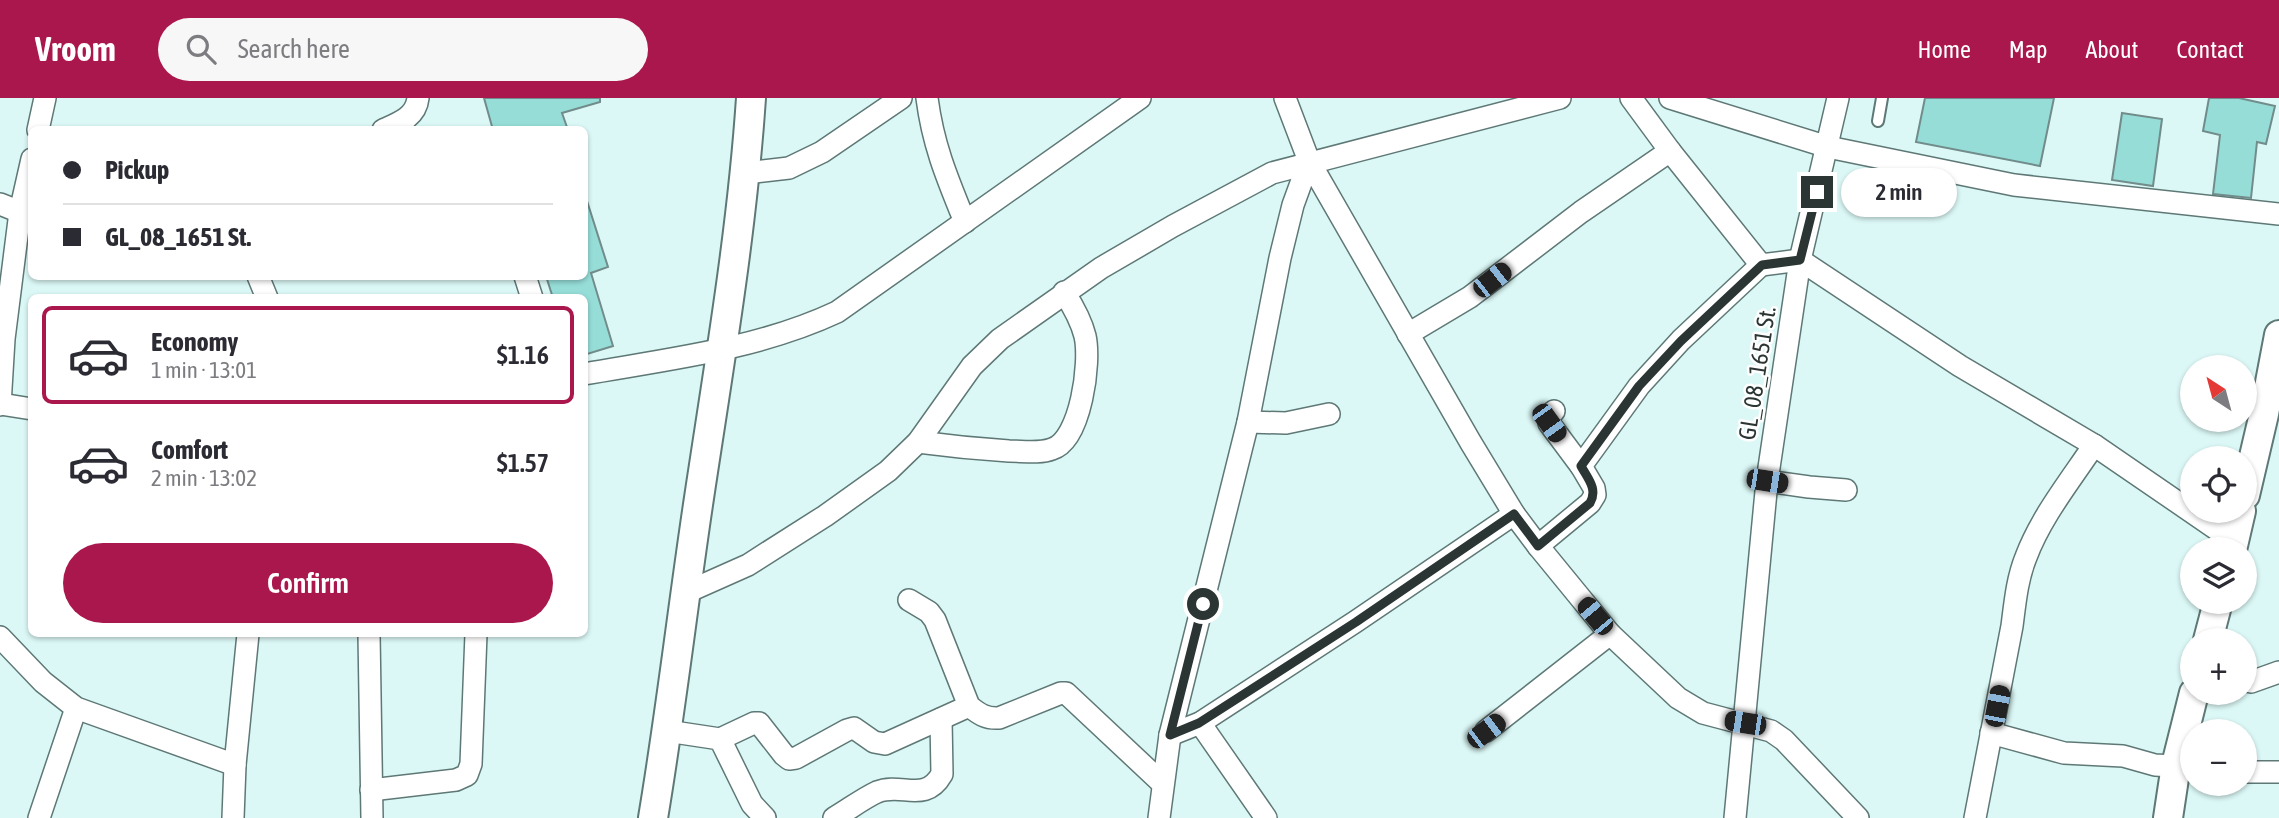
<!DOCTYPE html>
<meta charset="utf-8">
<style>
body{margin:0;font-family:"Asap Condensed",sans-serif;background:#f7f7f7;color:#2b2b33;height:100vh;display:flex;flex-direction:column;font-size:26px;white-space:nowrap}
*{box-sizing:border-box;margin:0}
p{font-size:23px;color:#7c7c81}
.icon{flex:none;width:38px;height:38px;fill:none;stroke:currentColor;stroke-width:2;stroke-linecap:round;stroke-linejoin:round}
.map{position:relative;flex:1;overflow:hidden}
.side{position:absolute;left:28px;top:196px;width:560px;height:343px;display:flex;flex-direction:column;background:#fff;border-radius:10px;box-shadow:0 2px 5px #0004}
.side>*{flex:none}
.guide{position:absolute;left:28px;top:28px;width:560px;height:154px;border-radius:10px;box-shadow:0 2px 5px #0004;display:grid;align-content:center;height:154px;padding:0 35px;background:#fff}
.needle{width:46px;rotate:324deg}
.controls{position:absolute;left:2180px;top:257px;display:grid;gap:14px}
.controls a{display:grid;place-items:center;width:77px;height:77px;border-radius:50%;background:#fff;box-shadow:0 2px 5px #0004;font-size:35px}
.end{position:absolute;width:32px;height:32px;margin:-16px;border:9px solid #2a3534;background:#fff;box-shadow:0 0 0 4px #fff}
.from{border-radius:50%}
.bubble{position:absolute;height:49px;border-radius:24px;background:#fff;box-shadow:0 2px 5px #0004;font-size:23px;font-weight:600;line-height:49px;text-align:center}
.car{position:absolute;width:21px;height:42px;margin:-21px -10px;border-radius:9px;box-shadow:0 0 5px 2px #0007;background:linear-gradient(#222 24%,#8ab4d8 0 40%,#222 0 76%,#8ab4d8 0 86%,#222 0)}
.guide b{display:flex;align-items:center;gap:24px;height:66px;font-size:26px}
.guide b+b{border-top:2px solid #e1e1e2}
.guide i{width:18px;height:18px;background:#2b2b33}
ul{padding:12px 0 0;list-style:none}
li{display:flex;align-items:center;gap:21px;height:98px;margin:0 14px 10px;padding:0 21px;border:4px solid transparent;border-radius:10px}
li div{flex:1}
li b{display:block;font-size:26px}
li em{font-style:normal;font-weight:600}
li.on{border-color:#aa174c}
li>.icon{width:63px;height:63px;stroke-width:1.5}
.cta{display:flex;gap:14px;margin-top:auto;padding:14px 35px}
.cta a{flex:1;height:80px;border-radius:42px;background:#aa174c;color:#fff;font-size:28px;font-weight:600;line-height:80px;text-align:center}
header{display:flex;align-items:center;gap:42px;box-sizing:border-box;height:98px;padding:0 35px;background:#aa174c;color:#fff}
header strong{font-size:33px}
nav{display:flex;gap:38px;margin-inline-start:auto;font-size:24px}
.search{width:490px;height:63px;background:#f7f7f7;display:flex;align-items:center;gap:18px;box-sizing:border-box;padding:0 24px;border-radius:38px;color:#7c7c81;font-size:26px}
.map>svg:first-child{display:block}
.building{fill:#96ddd8;stroke:#718c8a;stroke-width:2}
.lines{fill:none;stroke-linecap:round;stroke-linejoin:round}
.service-casing{stroke:#5e7876;stroke-width:14}
.minor-casing{stroke:#5e7876;stroke-width:24}
.secondary-casing{stroke:#5e7876;stroke-width:32}
.service{stroke:#fff;stroke-width:10}
.minor{stroke:#fff;stroke-width:21}
.secondary{stroke:#fff;stroke-width:28}
.route{stroke:#2a3534;stroke-width:9}
.labels{text-anchor:middle;dominant-baseline:central;stroke-width:5;stroke-linejoin:round;paint-order:stroke}
.street-label{font-size:24px;fill:#2a3534;stroke:#fefefe}
</style>
<header>
<strong>Vroom</strong>
<div class="search"><svg class="icon" aria-label="search" viewBox="0 0 24 24"><circle cx="10" cy="10" r="6"/><path d="M15 15l6 6"/></svg>Search here</div>
<nav><a>Home</a><a>Map</a><a>About</a><a>Contact</a></nav>
</header>
<div class="map">
<svg width="2279" height="720" viewBox="0 0 2279 720">
<rect width="100%" height="100%" fill="#dbf8f6"/>
<g class="building">
<polygon points="484,0 600,0 600,4 562,15 568,32 493,32"/>
<polygon points="1925,0 2054,0 2040,68 1916,44"/>
<polygon points="2209,0 2239,0 2275,8 2266,46 2257,44 2251,100 2213,96 2220,37 2203,33"/>
<polygon points="2122,15 2162,21 2153,88 2112,82"/>
<polygon points="584,103 587,103 608,169 591,175 613,248 584,257 584,200 553,200 546,178 584,178"/>
</g>
<g class="lines">
<g class="service-casing">
<polyline id="service" points="1878,23 1882,0"/>
</g>
<g class="minor-casing">
<g id="minor">
<path d="M927,0C933,47 947,80 965,124"/>
<polyline points="1285,0 1309,63 1471,345 1514,416 1538,448 1610,536 1678,600 1703,615 1771,633 1784,642 1858,720"/>
<polyline points="1670,0 1828,49 2014,87 2279,116"/>
<polyline points="38,32 45,0"/>
<path d="M383,32C399,25 416,19 418,0"/>
<polyline points="1670,53 1761,167 1800,162 1960,268 2094,347 2234,443"/>
<polyline points="746,75 789,70 822,54 901,0"/>
<polyline points="0,106 20,114"/>
<polyline points="258,178 267,200"/>
<polyline points="525,178 532,200"/>
<polyline points="1408,236 1470,199 1581,114 1670,53 1631,0"/>
<path d="M584,276C669,261 758,251 837,214L1140,0"/>
<polyline points="1,306 32,311"/>
<polyline points="0,307 4,241 20,114 32,61"/>
<polyline points="1554,313 1548,319 1549,325 1581,368"/>
<polyline points="1248,324 1286,325 1329,316"/>
<path d="M918,344C948,348 978,351 1009,353C1023,353 1039,356 1052,351C1081,342 1091,264 1085,238C1081,222 1073,208 1064,194"/>
<polyline points="1767,383 1809,389 1846,392"/>
<polyline points="1538,448 1590,405 1595,397 1594,390 1581,368 1639,288 1681,242 1761,167"/>
<polyline points="685,495 748,467 825,418 888,373 918,344 972,268 1000,241 1101,170 1173,128 1272,75 1560,0"/>
<path d="M909,502L929,514L935,522L969,608C979,616 986,621 999,620L1061,595H1066L1162,685"/>
<polyline points="369,536 372,720"/>
<polyline points="0,539 43,584 76,610 235,667"/>
<polyline points="2245,583 2251,584 2279,574"/>
<polyline points="1200,625 1266,720"/>
<polyline points="667,633 720,641 752,706 765,720"/>
<polyline points="1486,633 1610,536"/>
<polyline points="1991,635 2064,655 2123,658 2155,667 2193,669"/>
<polyline points="1170,637 1200,625 1355,524 1514,416"/>
<polyline points="720,641 754,625 759,625 784,657 789,661 796,660 847,632 854,630 874,644 885,646 969,608"/>
<polyline points="2245,674 2279,674"/>
<polyline points="371,692 456,682 467,677 471,666 476,536"/>
<polyline points="39,720 76,610"/>
<polyline points="233,720 235,667 248,536"/>
<path d="M834,720C848,712 862,701 877,694C902,684 925,706 942,676L941,621"/>
<polyline points="1159,720 1170,637 1248,324 1280,160 1293,107 1309,63"/>
<polyline points="1735,720 1767,383 1800,162 1838,0"/>
<path d="M1975,720L2012,528C2015,505 2017,481 2026,459C2041,419 2070,383 2094,347"/>
</g>
</g>
<g class="secondary-casing">
<g id="secondary">
<polyline points="2245,397 2264,316 2279,237"/>
<polyline points="2232,452 2241,413"/>
<polyline points="2208,542 2218,504"/>
<path d="M653,720C671,613 683,506 699,400C719,267 742,134 751,0"/>
<polyline points="2168,720 2176,667 2194,595"/>
</g>
</g>
<use href="#service" class="service"/>
<use href="#minor" class="minor"/>
<use href="#secondary" class="secondary"/>
</g>
<g class="lines">
<path class="route" d="M1203,506L1170,637L1199,625L1356,524L1514,416L1538,448L1590,405C1598,391 1588,381 1581,368L1639,288L1681,243L1762,167L1800,162L1817,94"/>
</g>
<g class="labels">
<g class="street-label">
<text transform="translate(1757 275) rotate(-81)">GL_08_1651 St.</text>
</g>
</g>
</svg>
<div class="controls">
<a><svg class="needle" viewBox="-14 -14 28 28"><path d="M0-13l5 13h-10z" fill="#e53935"/><path d="M0 13l5-13h-10z" fill="#7c7c81"/></svg></a>
<a><svg class="icon" aria-label="locate" viewBox="0 0 24 24"><circle cx="12" cy="12" r="6"/><path d="M12 2v4M12 18v4M2 12h4M18 12h4"/></svg></a>
<a><svg class="icon" aria-label="layers" viewBox="0 0 24 24"><path d="M12 4l9 5-9 5-9-5zM3 14l9 5 9-5"/></svg></a>
<a>+</a>
<a>−</a>
</div>
<i class="end from" style="left:1203px;top:506px"></i>
<i class="end" style="left:1817px;top:94px"></i>
<div class="bubble" style="left:1841px;top:70px;width:116px">2 min</div>
<i class="car" style="left:1492px;top:182px;rotate:52deg"></i>
<i class="car" style="left:1549px;top:325px;rotate:144deg"></i>
<i class="car" style="left:1767px;top:383px;rotate:99deg"></i>
<i class="car" style="left:1595px;top:518px;rotate:320deg"></i>
<i class="car" style="left:1997px;top:608px;rotate:11deg"></i>
<i class="car" style="left:1745px;top:625px;rotate:279deg"></i>
<i class="car" style="left:1486px;top:633px;rotate:53deg"></i>
<div class="guide">
<b><i class="from"></i>Pickup</b>
<b><i></i>GL_08_1651 St.</b>
</div>
<section class="side">
<ul>
<li class="on"><svg class="icon" aria-label="car" viewBox="0 0 24 24"><path d="M5 17H2v-5l4-1 3-4h7l3 4 3 1v5h-3M9 17h6M6 11h13"/><circle cx="7" cy="17" r="2"/><circle cx="17" cy="17" r="2"/></svg><div><b>Economy</b><p>1 min · 13:01</p></div><em>$1.16</em></li>
<li><svg class="icon" aria-label="car" viewBox="0 0 24 24"><path d="M5 17H2v-5l4-1 3-4h7l3 4 3 1v5h-3M9 17h6M6 11h13"/><circle cx="7" cy="17" r="2"/><circle cx="17" cy="17" r="2"/></svg><div><b>Comfort</b><p>2 min · 13:02</p></div><em>$1.57</em></li>
</ul>
<div class="cta"><a>Confirm</a></div>
</section>
</div>
